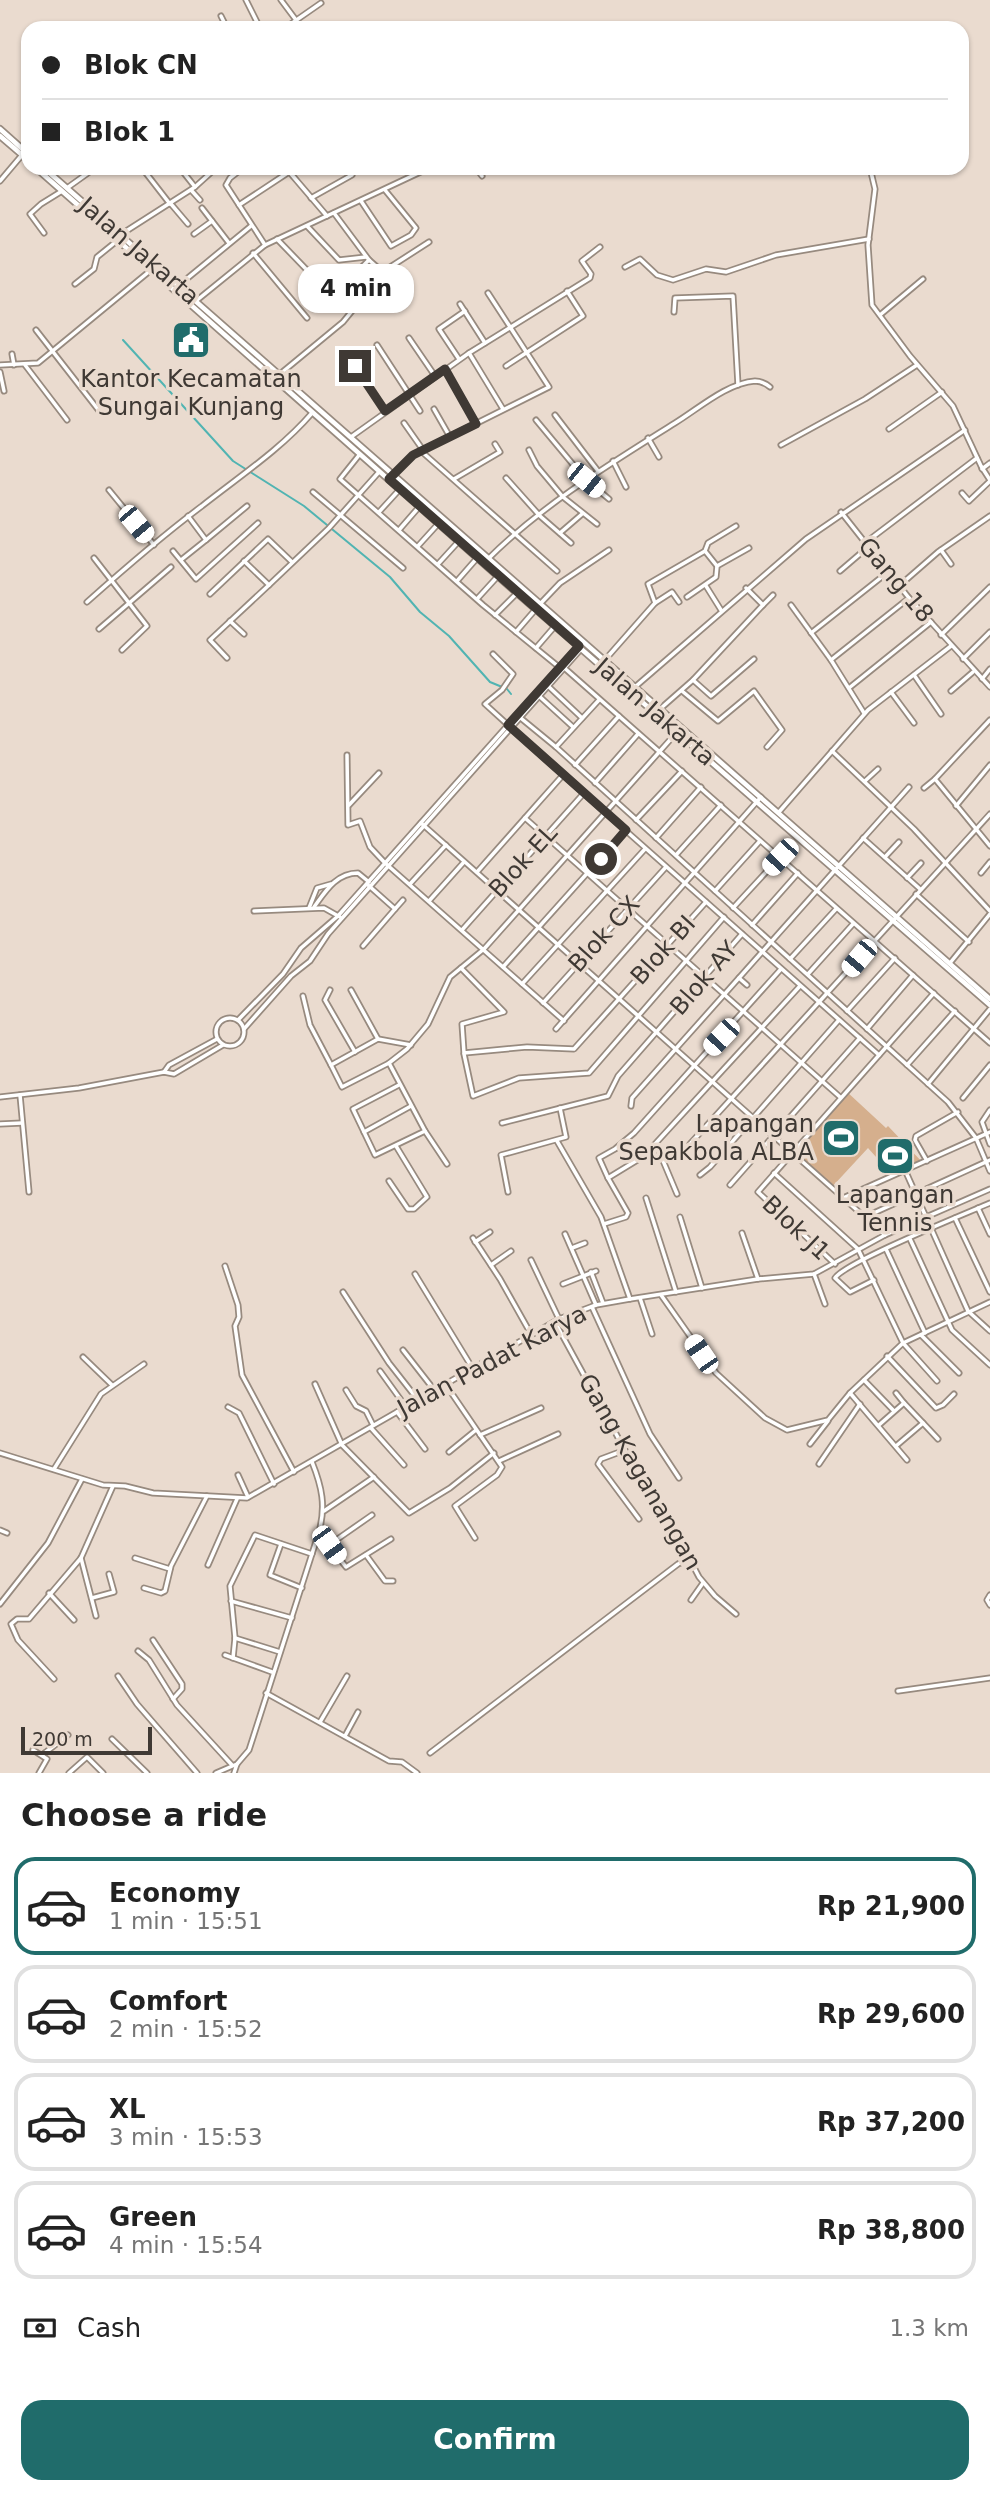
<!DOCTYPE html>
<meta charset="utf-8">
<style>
body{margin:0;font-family:"DejaVu Sans",sans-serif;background:#f2f2f2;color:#222;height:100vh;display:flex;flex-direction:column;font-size:26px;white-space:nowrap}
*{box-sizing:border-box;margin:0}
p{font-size:23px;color:#767676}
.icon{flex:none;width:38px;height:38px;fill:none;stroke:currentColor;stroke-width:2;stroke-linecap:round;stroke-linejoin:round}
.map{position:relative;height:1773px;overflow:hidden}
.drawer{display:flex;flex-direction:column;background:#fff;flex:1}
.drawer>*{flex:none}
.banner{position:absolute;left:21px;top:21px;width:948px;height:154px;border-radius:21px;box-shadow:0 2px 5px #0004;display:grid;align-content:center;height:154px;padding:0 21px;background:#fff}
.scale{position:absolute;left:21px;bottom:18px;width:131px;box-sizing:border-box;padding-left:7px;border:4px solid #3f3934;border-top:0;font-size:19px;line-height:24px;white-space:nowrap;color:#3f3934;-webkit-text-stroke:5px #eadbcf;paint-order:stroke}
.end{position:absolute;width:32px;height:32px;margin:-16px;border:9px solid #3f3934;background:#fff;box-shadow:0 0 0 4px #fff}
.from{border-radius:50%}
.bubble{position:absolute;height:49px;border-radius:21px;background:#fff;box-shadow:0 2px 5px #0004;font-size:23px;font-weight:700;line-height:49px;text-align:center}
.car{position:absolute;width:21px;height:42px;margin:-21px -10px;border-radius:9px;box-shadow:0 0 5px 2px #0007;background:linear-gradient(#fff 24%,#345 0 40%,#fff 0 76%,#345 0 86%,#fff 0)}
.banner b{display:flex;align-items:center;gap:24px;height:66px;font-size:26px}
.banner b+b{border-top:2px solid #e0e0e0}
.banner i{width:18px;height:18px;background:#222}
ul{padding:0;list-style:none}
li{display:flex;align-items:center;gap:21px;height:98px;margin:0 14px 10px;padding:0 7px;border:4px solid #e0e0e0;border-radius:21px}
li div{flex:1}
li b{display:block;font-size:26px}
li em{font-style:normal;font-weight:700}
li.selected{border-color:#206c6b}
li>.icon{width:63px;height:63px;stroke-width:1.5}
h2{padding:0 21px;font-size:32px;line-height:84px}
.pay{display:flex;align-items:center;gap:18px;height:77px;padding:0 21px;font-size:26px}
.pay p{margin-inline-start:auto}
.button{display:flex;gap:14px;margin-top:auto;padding:14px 21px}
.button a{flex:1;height:80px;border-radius:21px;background:#206c6b;color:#fff;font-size:28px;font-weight:700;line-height:80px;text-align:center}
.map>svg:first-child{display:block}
.green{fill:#d5af8d}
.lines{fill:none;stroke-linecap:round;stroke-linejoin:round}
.stream{stroke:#51b4b2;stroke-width:2}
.street-casing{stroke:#978a7f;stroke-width:7}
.secondary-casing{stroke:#978a7f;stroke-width:8}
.street{stroke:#fff;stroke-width:3.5}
.secondary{stroke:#fff;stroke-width:4.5}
.route{stroke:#3f3934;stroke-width:9}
.labels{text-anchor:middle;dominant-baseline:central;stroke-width:7;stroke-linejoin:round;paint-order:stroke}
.street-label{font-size:24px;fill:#3f3934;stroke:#eadbcf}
.poi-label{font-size:24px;fill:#3f3934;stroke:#eadbcf}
</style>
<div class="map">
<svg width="990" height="1773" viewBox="0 0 990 1773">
<rect width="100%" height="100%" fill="#eadbcf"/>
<polygon class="green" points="846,1091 886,1128 888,1126 923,1163 893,1176 868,1148 831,1188 792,1153"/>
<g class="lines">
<polyline class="stream" points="123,340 233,461 304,506 390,577 420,612 449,636 490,682 507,689 511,694"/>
<g class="street-casing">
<g id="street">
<polyline points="246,0 260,28"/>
<polyline points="281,0 296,20"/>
<polyline points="221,16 227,28"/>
<polyline points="194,27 194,28"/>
<polyline points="285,28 321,3"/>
<polyline points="142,168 170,204"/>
<polyline points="180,168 195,187"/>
<polyline points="243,168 230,178 226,185 265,245"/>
<polyline points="286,168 327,216"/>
<polyline points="476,168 482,176"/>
<polyline points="870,168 875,189 868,245 872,305 910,356 953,406 981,466 990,480"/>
<polyline points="0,181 22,155"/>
<polyline points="67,188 95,168"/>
<polyline points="191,190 200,200"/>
<polyline points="311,198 352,175"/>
<polyline points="361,201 391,246 411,235 416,228 385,190"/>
<polyline points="171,204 188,224"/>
<polyline points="239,205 289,172"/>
<polyline points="202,208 229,243"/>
<polyline points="334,213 369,260 402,289"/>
<polyline points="307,226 339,260 366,257"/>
<polyline points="44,233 30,214 41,204 62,191"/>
<polyline points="194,234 212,221"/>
<polyline points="120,235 195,187 216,168"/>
<polyline points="277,239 332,296 369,260"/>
<polyline points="253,253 307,318"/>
<polyline points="625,267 640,259 657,275 673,280 706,269 726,272 776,255 869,239"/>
<polyline points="384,271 429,242"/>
<polyline points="75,284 94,269 97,257 118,240"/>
<polyline points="178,286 251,226"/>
<polyline points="196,301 265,245 429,168"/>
<polyline points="460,304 485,343"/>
<polyline points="674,312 675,298 733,296 738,385"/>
<polyline points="880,315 923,279"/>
<polyline points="36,330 100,412"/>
<polyline points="409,338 435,376"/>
<polyline points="377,345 420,411"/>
<polyline points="469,353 503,409"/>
<polyline points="12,354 14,365"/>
<polyline points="459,359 439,329 465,311"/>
<polyline points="0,365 38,363 151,270"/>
<polyline points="25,365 67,420"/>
<polyline points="506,366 583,316 567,291"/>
<polyline points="355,367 385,410"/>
<polyline points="445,369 476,423"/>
<polyline points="0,372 4,391"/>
<polyline points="280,374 343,322 374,284"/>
<polyline points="434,409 450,437"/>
<polyline points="555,415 598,471"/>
<polyline points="536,420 586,480 609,499"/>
<polyline points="404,423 423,450"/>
<polyline points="889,429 942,392"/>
<polyline points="351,437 469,353 590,278 591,274 582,261 600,247"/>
<polyline points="648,438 659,457"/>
<polyline points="781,445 865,399 917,365"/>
<polyline points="529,450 537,466 563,497 597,524"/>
<polyline points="421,451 557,571"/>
<polyline points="360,454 340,479 483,605 559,667"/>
<polyline points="613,461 626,487"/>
<polyline points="982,469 990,463"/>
<polyline points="506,478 540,516 571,543"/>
<polyline points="389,479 413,455 549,387 488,293"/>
<polyline points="454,479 500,452 495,444"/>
<polyline points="109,490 154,545"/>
<polyline points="313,492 403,568"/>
<polyline points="962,493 969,501 990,481"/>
<polyline points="379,512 400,489"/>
<polyline points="841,512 909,598 990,687"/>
<polyline points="188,516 206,540 247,506"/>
<polyline points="399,530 419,507"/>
<polyline points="560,533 582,514"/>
<polyline points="865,543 977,458"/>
<polyline points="418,546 438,524"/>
<polyline points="941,550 951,564"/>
<polyline points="173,551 196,579 258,523"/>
<polyline points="94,558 147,626 122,650"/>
<path d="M488,559C542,505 610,464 675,423C698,409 727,383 755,381C761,381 765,383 770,387"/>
<polyline points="181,560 206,540"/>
<polyline points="438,564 459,541"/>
<polyline points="717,566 749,548"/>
<polyline points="840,571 868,547"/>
<polyline points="457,581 478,557"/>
<polyline points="269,585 329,528 379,472"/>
<polyline points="706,586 721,610"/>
<polyline points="899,586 938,552 990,516"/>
<polyline points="210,594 268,539 292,562"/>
<polyline points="687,597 716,577 717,566 705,551"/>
<polyline points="477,599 498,576"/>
<path d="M87,602C124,569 162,536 202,506C240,476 281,449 312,413"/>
<polyline points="655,603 672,592 679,602"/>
<polyline points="540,604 560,583 609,550"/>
<polyline points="763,605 773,595"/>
<polyline points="791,605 831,660"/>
<polyline points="495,615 517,593"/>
<polyline points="230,621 244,634"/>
<polyline points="99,629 171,567"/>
<polyline points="516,632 535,610"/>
<polyline points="811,633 888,572"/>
<polyline points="941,635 990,587"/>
<polyline points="536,648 555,626"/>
<polyline points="493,654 513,674 502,690 485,704 563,775"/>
<polyline points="227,658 210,640 269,585 244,561"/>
<polyline points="963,659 990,632"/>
<polyline points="604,661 655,603 648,584 705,551 708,543 736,526"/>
<polyline points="561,665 990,1043"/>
<polyline points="914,675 941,714"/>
<polyline points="982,679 990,669"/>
<polyline points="693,680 711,696 754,659"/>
<polyline points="548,686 582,718"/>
<polyline points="635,687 806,539 965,430"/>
<polyline points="849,688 931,622"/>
<polyline points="682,691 718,721 754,691 782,730 767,747"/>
<polyline points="951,691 973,672"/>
<polyline points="891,692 914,723"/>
<polyline points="539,696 573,727"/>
<polyline points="660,709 693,680 763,605 746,588"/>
<polyline points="864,713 831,660 909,598"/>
<polyline points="517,715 556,747 948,1102 976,1138 990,1171"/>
<polyline points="990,720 935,779 990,846"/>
<polyline points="556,747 599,700"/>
<polyline points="832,751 914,829 990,911"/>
<polyline points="347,755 348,825 360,821 370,847 385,863 564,1021"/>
<polyline points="575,765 619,716"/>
<polyline points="865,781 878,769"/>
<polyline points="595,783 638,734"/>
<polyline points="924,788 935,779"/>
<polyline points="349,805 379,773"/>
<polyline points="956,806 990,765"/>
<polyline points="779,812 868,710 951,646"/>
<polyline points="525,818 840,1097"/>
<polyline points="636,820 682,771"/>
<polyline points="421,823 885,1235"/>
<polyline points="656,838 701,787"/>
<polyline points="863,838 920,889"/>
<polyline points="676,855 721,805"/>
<polyline points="885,857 899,842"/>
<polyline points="477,872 563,775 879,1055"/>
<polyline points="981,873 990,862"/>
<polyline points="907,878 921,863"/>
<polyline points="410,884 446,845"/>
<polyline points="715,891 760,841"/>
<polyline points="916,894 969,942"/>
<polyline points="429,901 464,862"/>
<path d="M314,907C325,892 336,873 358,873L369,882"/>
<polyline points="309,908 317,888 331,884"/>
<polyline points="733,908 780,857"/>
<polyline points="395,909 403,900"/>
<polyline points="254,911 324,908 340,917"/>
<polyline points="752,925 798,873"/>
<polyline points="462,930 584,793"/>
<polyline points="363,946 395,909 368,885"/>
<polyline points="790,959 836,909"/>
<polyline points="950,963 990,914"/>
<polyline points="503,967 626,830"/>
<polyline points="461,968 504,1012 462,1024 464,1053 527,1047 574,1049 706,902"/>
<polyline points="808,974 853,924"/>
<polyline points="739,978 747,985"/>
<polyline points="522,984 645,849"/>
<polyline points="330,990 325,1000 355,1052"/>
<polyline points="351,990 378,1039"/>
<polyline points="303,996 310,1025 331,1065"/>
<polyline points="543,1003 666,867"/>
<polyline points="847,1011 895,958"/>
<circle cx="230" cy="1032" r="14"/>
<polyline points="238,1020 283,974 301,948 338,916 580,644"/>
<polyline points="244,1029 291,976 310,961 328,934 581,649"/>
<polyline points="556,1029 761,797"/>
<polyline points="867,1029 913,975"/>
<polyline points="464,1054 473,1096 519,1078 589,1073 724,917"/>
<polyline points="389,1063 342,1087 331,1065 378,1039 411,1045"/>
<polyline points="907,1065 955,1011"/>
<polyline points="164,1072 169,1065 217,1039"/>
<polyline points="928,1084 990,1009"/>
<polyline points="399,1085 353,1109 375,1155 425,1131"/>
<polyline points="20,1095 29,1192"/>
<polyline points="0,1097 79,1088 164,1072 174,1074 223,1045"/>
<polyline points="963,1098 990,1065"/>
<polyline points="631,1106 632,1098 909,787"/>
<polyline points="990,1110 982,1122 990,1144"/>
<polyline points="502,1123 608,1096 618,1076 742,934"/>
<polyline points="0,1124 22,1123"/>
<polyline points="364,1132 411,1106"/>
<polyline points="557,1141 601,1217 630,1299"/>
<polyline points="656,1144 677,1194"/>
<polyline points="689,1145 990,814"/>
<polyline points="927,1161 915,1140 916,1136 958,1112"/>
<polyline points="447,1164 425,1131 389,1063 407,1049 428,1024 450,977 484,949 677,732"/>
<polyline points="905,1170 968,1311 990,1331"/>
<polyline points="774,1173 858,1249 903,1343 937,1381"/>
<polyline points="700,1175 710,1167 839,1020"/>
<polyline points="608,1178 599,1158 615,1149 634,1133 781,969"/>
<polyline points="389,1181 408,1209 414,1209 427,1197 396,1146"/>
<polyline points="730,1185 860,1038"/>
<polyline points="508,1192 501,1155 566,1137 560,1108"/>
<polyline points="646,1198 676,1292"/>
<polyline points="843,1198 990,1132"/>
<polyline points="978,1208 990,1234"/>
<polyline points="680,1217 702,1288"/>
<polyline points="865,1217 990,1160"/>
<polyline points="955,1218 990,1292"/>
<polyline points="604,1224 626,1217 628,1213 608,1178 644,1156 800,986"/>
<polyline points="742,1233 758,1279"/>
<polyline points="565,1234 596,1305"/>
<polyline points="473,1238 500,1279 531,1334"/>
<polyline points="910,1239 952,1330 990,1365"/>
<polyline points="475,1242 490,1232"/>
<polyline points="572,1248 585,1243"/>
<polyline points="886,1249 925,1333"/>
<polyline points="531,1260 559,1319"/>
<polyline points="835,1264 758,1192 934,993"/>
<polyline points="491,1265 511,1251"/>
<polyline points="225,1266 238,1305 239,1317 235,1326 242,1375 294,1472"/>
<polyline points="591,1272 603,1303"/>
<polyline points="415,1274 473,1369"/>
<polyline points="814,1274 825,1304"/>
<path d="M874,1280L850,1292L835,1278C845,1262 965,1214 990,1203"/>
<polyline points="563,1284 596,1271"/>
<polyline points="343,1292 389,1363 418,1400"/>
<polyline points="661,1295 716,1373 765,1418 787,1430 828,1420 850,1393 903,1343 990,1302"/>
<polyline points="640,1298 652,1334"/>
<polyline points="592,1307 650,1434 679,1478"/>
<polyline points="555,1322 627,1454 667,1516 699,1577 715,1596 736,1614"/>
<polyline points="921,1335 959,1373"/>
<polyline points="403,1350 435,1391"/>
<polyline points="887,1356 936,1408 943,1405 954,1394"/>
<polyline points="83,1357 112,1385"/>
<polyline points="380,1371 406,1407"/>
<polyline points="864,1380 894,1411"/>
<polyline points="315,1384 342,1445 409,1513 450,1488 494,1453"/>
<polyline points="446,1385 502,1467 497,1475 455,1506 475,1538"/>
<polyline points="346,1390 356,1406 366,1411 373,1425"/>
<polyline points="850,1393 907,1460"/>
<polyline points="896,1393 904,1403"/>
<polyline points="228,1407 239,1413 274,1484"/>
<polyline points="397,1412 425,1449"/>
<polyline points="923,1423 938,1439"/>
<polyline points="879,1425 904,1403 923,1423 896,1446"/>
<polyline points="371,1428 404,1465"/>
<polyline points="480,1435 541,1408"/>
<polyline points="810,1444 828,1421"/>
<polyline points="625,1450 601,1459 598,1464 639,1519"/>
<polyline points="449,1452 476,1430"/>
<polyline points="0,1453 103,1485 125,1486 153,1493 247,1498 559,1319 596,1305 630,1299 758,1279 814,1274 885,1235 990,1189"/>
<polyline points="499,1461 558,1434"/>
<polyline points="819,1464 860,1404"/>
<polyline points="54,1469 101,1394 144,1364"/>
<polyline points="238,1475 248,1497"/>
<polyline points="324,1511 374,1477"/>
<polyline points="0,1530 7,1533"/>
<polyline points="319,1532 346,1567 391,1539"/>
<polyline points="281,1544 270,1575 302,1588"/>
<polyline points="329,1545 372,1515"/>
<polyline points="366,1555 385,1581 393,1581"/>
<polyline points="81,1558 96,1616"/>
<polyline points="135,1558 170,1569"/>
<polyline points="208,1565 237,1499"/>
<polyline points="144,1588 161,1593 165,1591 171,1566 207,1496"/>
<polyline points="49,1593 74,1620"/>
<polyline points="990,1595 987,1600 990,1605"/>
<polyline points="92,1598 114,1592 109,1574"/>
<polyline points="691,1600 703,1583"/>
<polyline points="231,1601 292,1618"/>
<polyline points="0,1604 48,1543 82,1479"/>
<polyline points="235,1638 280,1652"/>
<polyline points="153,1640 182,1684 182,1689 173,1699"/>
<polyline points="138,1651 149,1660 177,1705 232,1765"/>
<polyline points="225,1655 272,1672"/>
<polyline points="233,1658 235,1638 230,1586 255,1535 312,1554"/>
<polyline points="118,1676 137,1704 197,1773"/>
<polyline points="54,1679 18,1640 11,1624 17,1619 29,1619 81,1558 113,1486"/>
<polyline points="898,1691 990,1678"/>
<polyline points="266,1693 389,1761 402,1762 417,1773"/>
<polyline points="320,1722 347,1676"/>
<polyline points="345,1736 358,1712"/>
<polyline points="112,1739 147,1773"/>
<polyline points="33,1750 47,1759 39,1773"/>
<polyline points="430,1753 678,1564 690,1558"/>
<polyline points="42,1755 68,1735"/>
<polyline points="69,1773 87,1757 103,1773"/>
<path d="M216,1773L237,1764L249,1750L319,1532C326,1506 322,1487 312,1462"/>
<polyline points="234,1773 237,1764"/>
</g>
</g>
<g class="secondary-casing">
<g id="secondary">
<polyline points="0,129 28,154"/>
<polyline points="0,136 28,160"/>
<polyline points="36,168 517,593 990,1005"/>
<polyline points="44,168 990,999"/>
</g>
</g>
<use href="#street" class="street"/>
<use href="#secondary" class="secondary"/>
</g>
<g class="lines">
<polyline class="route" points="355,366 385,411 445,369 476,424 413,455 389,479 579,646 508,725 626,830 601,859"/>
</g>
<defs>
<g id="civic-square" transform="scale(2.0125)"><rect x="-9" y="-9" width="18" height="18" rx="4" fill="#206c6b" stroke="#eadbcf"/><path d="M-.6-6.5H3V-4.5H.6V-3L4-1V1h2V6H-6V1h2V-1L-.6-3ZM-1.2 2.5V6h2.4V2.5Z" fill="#fff"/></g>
<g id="stadium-square" transform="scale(2.0125)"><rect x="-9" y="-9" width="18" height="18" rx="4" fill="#206c6b" stroke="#eadbcf"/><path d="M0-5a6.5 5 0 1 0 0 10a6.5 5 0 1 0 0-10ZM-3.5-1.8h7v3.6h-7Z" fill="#fff"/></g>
</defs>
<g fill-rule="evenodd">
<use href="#civic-square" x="191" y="340"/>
<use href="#stadium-square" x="841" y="1138"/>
<use href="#stadium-square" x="895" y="1156"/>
</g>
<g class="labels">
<g class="street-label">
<text transform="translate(139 251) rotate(41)">Jalan Jakarta</text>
<text transform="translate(896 580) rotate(50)">Gang 18</text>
<text transform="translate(655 712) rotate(41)">Jalan Jakarta</text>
<text transform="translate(523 861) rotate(-48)">Blok EL</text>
<text transform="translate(604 934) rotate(-48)">Blok CX</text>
<text transform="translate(663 950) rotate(-48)">Blok BI</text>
<text transform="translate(704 978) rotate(-49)">Blok AY</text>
<text transform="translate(796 1228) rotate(43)">Blok J1</text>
<text transform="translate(492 1361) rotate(-28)">Jalan Padat Karya</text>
<text transform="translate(640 1472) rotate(60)">Gang Kaganangan</text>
</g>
<g class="poi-label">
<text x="191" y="379">Kantor Kecamatan<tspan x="191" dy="28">Sungai Kunjang</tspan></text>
<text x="814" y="1124" text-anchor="end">Lapangan<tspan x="814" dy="28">Sepakbola ALBA</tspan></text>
<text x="895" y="1195">Lapangan<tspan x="895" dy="28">Tennis</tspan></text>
</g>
</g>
</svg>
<div class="scale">200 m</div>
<i class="end from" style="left:601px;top:859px"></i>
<i class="end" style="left:355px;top:366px"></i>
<div class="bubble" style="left:298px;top:264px;width:116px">4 min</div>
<i class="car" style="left:586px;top:480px;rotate:129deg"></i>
<i class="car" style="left:136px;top:524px;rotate:140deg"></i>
<i class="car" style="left:780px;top:857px;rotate:223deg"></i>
<i class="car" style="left:859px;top:958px;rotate:220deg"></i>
<i class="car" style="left:721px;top:1037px;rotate:223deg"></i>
<i class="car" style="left:701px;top:1354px;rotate:326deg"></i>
<i class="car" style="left:329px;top:1545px;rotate:144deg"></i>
<div class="banner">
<b><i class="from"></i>Blok CN</b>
<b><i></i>Blok 1</b>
</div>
</div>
<section class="drawer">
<h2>Choose a ride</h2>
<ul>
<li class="selected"><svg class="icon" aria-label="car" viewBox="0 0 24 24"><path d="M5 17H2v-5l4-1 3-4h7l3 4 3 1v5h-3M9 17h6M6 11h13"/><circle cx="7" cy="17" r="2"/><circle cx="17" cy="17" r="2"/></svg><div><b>Economy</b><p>1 min · 15:51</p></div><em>Rp 21,900</em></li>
<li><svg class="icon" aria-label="car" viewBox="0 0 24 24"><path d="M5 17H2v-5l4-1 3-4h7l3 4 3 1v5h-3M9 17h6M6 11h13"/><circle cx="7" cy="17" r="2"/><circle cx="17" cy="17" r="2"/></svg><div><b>Comfort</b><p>2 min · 15:52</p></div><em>Rp 29,600</em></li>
<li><svg class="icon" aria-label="car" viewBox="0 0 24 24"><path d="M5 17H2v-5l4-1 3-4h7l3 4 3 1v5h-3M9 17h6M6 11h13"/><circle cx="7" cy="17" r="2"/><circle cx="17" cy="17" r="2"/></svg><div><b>XL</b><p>3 min · 15:53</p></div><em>Rp 37,200</em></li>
<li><svg class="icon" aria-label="car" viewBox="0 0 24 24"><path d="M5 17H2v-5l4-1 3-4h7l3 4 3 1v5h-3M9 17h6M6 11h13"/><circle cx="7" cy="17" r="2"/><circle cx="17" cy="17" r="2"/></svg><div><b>Green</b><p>4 min · 15:54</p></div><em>Rp 38,800</em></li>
</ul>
<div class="pay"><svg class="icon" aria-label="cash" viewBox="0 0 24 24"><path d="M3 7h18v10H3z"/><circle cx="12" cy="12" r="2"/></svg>Cash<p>1.3 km</p></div>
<div class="button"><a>Confirm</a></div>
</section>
